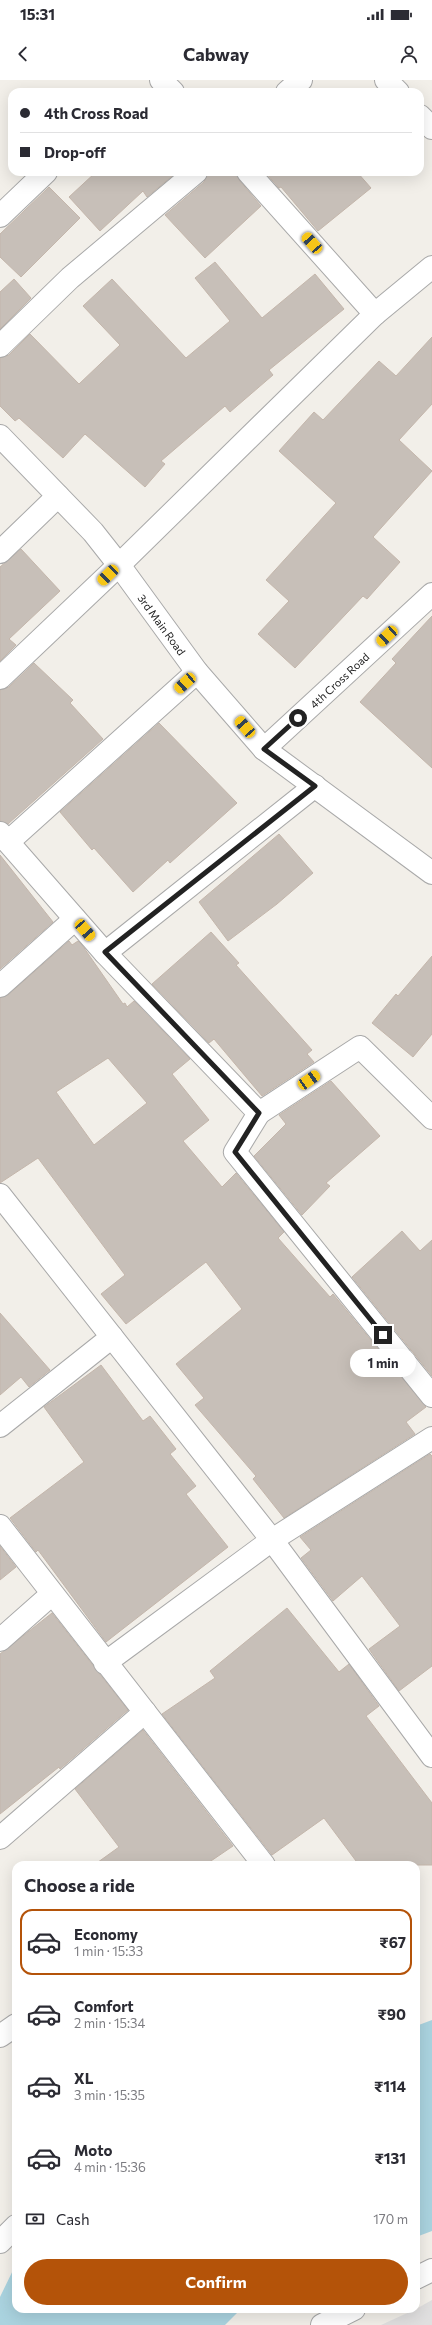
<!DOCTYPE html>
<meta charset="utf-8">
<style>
body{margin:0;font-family:Commissioner,sans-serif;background:#f7f7f7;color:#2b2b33;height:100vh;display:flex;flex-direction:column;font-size:15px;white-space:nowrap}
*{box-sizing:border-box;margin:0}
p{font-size:13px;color:#7c7c81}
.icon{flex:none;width:22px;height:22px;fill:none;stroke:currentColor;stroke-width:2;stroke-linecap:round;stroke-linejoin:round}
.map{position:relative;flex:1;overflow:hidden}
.side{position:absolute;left:12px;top:1781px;width:408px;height:452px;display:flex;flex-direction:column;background:#fff;border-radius:12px;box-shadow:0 4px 16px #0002}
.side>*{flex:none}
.top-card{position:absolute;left:8px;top:8px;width:416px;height:88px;border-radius:12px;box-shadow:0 4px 16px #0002;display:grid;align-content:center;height:88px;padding:0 12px;background:#fff}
.end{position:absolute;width:18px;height:18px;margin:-9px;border:5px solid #222;background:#fff;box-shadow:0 0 0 2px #fff}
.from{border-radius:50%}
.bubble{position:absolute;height:28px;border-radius:14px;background:#fff;box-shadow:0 4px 16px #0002;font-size:13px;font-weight:700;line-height:28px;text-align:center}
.car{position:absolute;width:12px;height:24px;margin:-12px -6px;border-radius:5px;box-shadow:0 0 3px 1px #0007;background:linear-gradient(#f5c518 24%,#345 0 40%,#f5c518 0 76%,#345 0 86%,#f5c518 0)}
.top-card b{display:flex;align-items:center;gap:14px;height:38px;font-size:15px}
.top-card b+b{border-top:1px solid #e1e1e2}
.top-card i{width:10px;height:10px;background:#2b2b33}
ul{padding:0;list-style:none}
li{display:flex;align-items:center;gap:12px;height:66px;margin:0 8px 6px;padding:0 4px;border:2px solid transparent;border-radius:12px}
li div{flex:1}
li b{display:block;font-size:15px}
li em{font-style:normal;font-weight:700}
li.current{border-color:#b45309}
li>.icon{width:36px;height:36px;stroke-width:1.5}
h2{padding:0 12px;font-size:18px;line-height:48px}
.pay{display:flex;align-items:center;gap:10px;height:44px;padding:0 12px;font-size:15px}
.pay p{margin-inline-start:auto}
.cta{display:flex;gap:8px;margin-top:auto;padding:8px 12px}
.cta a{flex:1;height:46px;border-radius:24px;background:#b45309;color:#fff;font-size:16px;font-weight:700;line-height:46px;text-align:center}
.status{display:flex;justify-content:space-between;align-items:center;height:28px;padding:0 20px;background:#fff;direction:ltr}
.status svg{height:11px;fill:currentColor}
header{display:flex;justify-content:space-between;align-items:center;height:52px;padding:0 12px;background:#fff;font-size:18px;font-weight:700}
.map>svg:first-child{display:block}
.residential{fill:#e0dfdf}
.water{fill:#aad3df}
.building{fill:#c7bfb8;stroke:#c4b6ab;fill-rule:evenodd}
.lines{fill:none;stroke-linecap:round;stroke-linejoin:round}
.minor-casing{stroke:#a9a9a9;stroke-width:24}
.minor{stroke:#fff;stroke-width:22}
.route{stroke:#222;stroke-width:5}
.labels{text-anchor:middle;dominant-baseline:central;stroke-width:3.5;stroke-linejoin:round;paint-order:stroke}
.street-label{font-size:11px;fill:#222;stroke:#fff}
</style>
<div class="status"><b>15:31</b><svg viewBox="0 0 49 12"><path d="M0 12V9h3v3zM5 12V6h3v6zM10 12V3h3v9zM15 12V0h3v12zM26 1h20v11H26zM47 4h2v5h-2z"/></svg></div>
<header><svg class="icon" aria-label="back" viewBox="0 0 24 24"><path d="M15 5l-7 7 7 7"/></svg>Cabway<svg class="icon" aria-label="person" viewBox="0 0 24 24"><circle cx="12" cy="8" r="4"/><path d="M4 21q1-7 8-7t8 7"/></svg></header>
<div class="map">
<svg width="432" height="2245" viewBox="0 0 432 2245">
<rect width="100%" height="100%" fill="#f2efe9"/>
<polygon class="residential" points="432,2220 432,2245 381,2245 416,2229"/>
<g class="water">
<polygon points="432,1940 432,2151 416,2157 416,1946"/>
<polygon points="16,2184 16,2229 241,2229 225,2245 0,2245 0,2217"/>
</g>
<g class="building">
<polygon points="96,92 177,92 147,117 143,111 100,151 69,117"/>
<polygon points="208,92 236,92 239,100 261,126 205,178 165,135 204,102"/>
<polygon points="265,92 357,92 371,108 318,151 281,107 279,108"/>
<polygon points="49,107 80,138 21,197 0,177 0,154"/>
<polygon points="215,182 262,238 315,194 344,229 269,290 273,295 230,332 225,326 161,381 165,384 145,407 85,354 63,378 19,338 15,341 0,326 0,278 9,275 30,254 79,304 120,265 83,226 112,199 186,278 230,241 195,198"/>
<polygon points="14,199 31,218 0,249 0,212"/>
<polygon points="432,257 432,324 399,360 432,391 373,457 400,482 367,519 363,516 295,588 258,554 289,521 266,500 336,423 279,371 314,332 323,340 379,281 396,296"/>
<polygon points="21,469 60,511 9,559 16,565 0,581 0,487"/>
<polygon points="432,536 432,688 360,622 396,583 392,579"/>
<polygon points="34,583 73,620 70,623 103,659 8,744 0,741 0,610 9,607"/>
<polygon points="159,643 237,723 170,783 168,780 133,812 94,768 92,770 60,732"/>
<polygon points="279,754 313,793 277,824 228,861 199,822"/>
<polygon points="0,775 53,842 0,889"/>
<polygon points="211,852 239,883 236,885 312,970 307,974 314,982 262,1016 214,959 209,963 152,904"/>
<path d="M69,861L72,865L78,861L82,865L123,924L125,923L127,927L134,921L190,979L172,994L209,1040L183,1061L222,1107L236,1093L284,1152L278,1158L330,1217L333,1214L426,1327L406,1342L415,1354L284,1438L253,1399L256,1396L195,1325L204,1318L176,1284L242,1229L206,1182L126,1244L101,1214L125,1195L38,1078L0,1103V918L8,915ZM108,978L147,1023L94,1065L56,1012Z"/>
<polygon points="432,876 432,954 413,977 372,943 396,914 398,916"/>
<polygon points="331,1001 380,1056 326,1103 330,1106 302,1135 254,1076 286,1044 279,1035"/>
<polygon points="402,1151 420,1171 432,1160 432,1296 352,1197"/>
<polygon points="0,1233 50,1290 29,1307 21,1297 0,1315"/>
<polygon points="101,1285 143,1341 150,1336 176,1369 170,1374 196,1406 186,1414 228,1467 106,1562 38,1470 36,1472 10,1438 84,1382 44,1327"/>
<polygon points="430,1374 432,1376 432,1586 399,1611 369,1569 400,1546 362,1496 333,1521 301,1478 311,1470 300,1457"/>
<polygon points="0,1466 16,1487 0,1500"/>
<polygon points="287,1528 339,1592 349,1584 379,1626 366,1636 432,1723 432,1785 359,1785 324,1738 272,1775 162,1634 215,1598 210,1591"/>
<polygon points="52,1533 128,1630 60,1689 59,1687 0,1734 0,1574"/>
<polygon points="143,1650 233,1766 205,1785 94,1785 119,1767 75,1709"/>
</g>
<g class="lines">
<g class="minor-casing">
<g id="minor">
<polyline points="161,0 173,12"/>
<polyline points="386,0 398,12"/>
<polyline points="287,12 301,0"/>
<polyline points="420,36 432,48"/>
<polyline points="248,92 375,234"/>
<polyline points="0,136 46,92"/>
<polyline points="0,266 70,198 196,92"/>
<path id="s1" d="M0,356L93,452L119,485L197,592L264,669L432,793"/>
<polyline points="0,472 58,416"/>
<polyline points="0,598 119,485 375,234 432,187"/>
<path id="s2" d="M264,669L432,514"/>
<polyline points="0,753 105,873 259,1033 360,967 432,1038"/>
<polyline points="8,762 197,592"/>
<polyline points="105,873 315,706"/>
<polyline points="0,906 75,839"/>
<polyline points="259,1033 235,1072 432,1316"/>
<polyline points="0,1115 272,1460 432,1676"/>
<polyline points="0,1346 112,1257"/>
<polyline points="0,1446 264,1785"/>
<polyline points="0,1560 52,1514"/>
<polyline points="105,1583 272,1460 432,1358"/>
<polyline points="0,1758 145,1632"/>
<polyline points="0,1956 16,1945"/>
<polyline points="0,2162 16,2146"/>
<polyline points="416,2198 432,2190"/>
<polyline points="322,2245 354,2229"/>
</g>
</g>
<use href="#minor" class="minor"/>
</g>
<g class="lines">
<polyline class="route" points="298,638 264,669 315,706 105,872 259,1033 235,1072 383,1255"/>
</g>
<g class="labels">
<g class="street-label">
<text stroke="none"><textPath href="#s1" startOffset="249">3rd Main Road</textPath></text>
<text stroke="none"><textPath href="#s2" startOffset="102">4th Cross Road</textPath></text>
</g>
</g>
</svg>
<i class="end from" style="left:298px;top:638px"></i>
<i class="end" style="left:383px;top:1255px"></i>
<div class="bubble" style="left:350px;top:1269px;width:66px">1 min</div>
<i class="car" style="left:312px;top:163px;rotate:318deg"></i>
<i class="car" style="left:108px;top:495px;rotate:226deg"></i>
<i class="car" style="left:387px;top:556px;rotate:227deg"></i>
<i class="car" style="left:185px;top:603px;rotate:228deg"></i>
<i class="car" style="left:245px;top:647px;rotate:319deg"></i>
<i class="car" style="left:85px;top:850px;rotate:139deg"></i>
<i class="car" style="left:309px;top:1000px;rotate:56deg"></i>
<div class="top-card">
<b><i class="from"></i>4th Cross Road</b>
<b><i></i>Drop-off</b>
</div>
<section class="side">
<h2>Choose a ride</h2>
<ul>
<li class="current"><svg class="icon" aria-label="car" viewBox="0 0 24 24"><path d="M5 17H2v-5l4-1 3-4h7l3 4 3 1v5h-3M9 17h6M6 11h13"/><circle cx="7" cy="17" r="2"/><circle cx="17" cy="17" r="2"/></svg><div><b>Economy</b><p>1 min · 15:33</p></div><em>₹67</em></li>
<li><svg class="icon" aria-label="car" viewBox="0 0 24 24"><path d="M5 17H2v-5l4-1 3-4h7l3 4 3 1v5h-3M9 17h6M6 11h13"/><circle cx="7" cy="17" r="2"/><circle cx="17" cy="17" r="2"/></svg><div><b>Comfort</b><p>2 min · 15:34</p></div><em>₹90</em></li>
<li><svg class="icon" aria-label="car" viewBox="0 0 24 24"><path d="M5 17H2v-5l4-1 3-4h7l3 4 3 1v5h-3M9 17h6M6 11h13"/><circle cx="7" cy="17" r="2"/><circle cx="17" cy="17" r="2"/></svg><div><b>XL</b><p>3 min · 15:35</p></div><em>₹114</em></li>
<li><svg class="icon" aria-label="car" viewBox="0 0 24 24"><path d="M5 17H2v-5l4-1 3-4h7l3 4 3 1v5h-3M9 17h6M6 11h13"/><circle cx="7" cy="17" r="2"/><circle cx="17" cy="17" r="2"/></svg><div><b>Moto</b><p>4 min · 15:36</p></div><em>₹131</em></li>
</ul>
<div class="pay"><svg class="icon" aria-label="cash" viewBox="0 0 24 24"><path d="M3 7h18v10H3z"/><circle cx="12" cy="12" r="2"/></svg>Cash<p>170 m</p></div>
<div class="cta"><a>Confirm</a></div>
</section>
</div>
